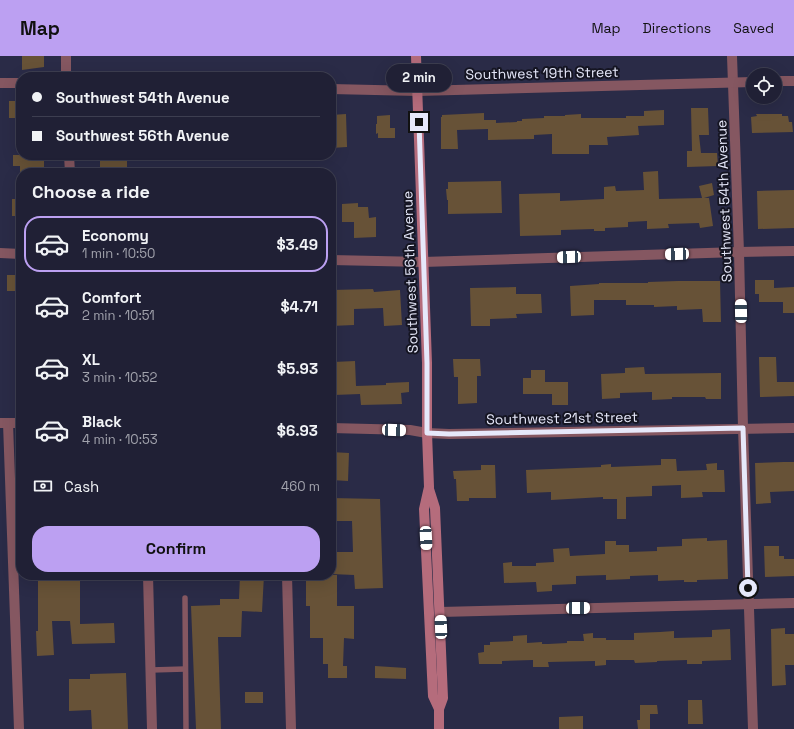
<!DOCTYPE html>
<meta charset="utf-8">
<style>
body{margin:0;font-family:"Space Grotesk",sans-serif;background:#2d2d41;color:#f1f3f6;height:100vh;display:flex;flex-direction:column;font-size:15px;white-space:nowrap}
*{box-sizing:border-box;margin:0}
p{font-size:13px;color:#a2a3ad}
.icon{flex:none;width:22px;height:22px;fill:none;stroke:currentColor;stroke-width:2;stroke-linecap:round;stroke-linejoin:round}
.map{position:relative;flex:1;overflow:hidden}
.side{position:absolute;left:16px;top:112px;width:320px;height:412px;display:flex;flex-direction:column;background:#202035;border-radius:16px;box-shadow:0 4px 16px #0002,0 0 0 1px #3d3e50}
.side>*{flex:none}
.guide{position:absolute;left:16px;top:16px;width:320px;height:88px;border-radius:16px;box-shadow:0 4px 16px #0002,0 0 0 1px #3d3e50;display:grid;align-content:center;height:88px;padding:0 16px;background:#202035}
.tools{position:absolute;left:746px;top:12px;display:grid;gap:8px}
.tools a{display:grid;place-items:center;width:36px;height:36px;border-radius:50%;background:#202035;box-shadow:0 4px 16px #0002,0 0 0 1px #3d3e50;font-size:20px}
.end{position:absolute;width:18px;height:18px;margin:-9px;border:5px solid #e6e8fa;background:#111;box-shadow:0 0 0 2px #111}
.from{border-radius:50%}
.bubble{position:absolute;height:28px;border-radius:14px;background:#202035;box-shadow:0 4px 16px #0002,0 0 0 1px #3d3e50;font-size:13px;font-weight:600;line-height:28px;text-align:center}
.car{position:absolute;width:12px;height:24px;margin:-12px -6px;border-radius:5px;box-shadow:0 0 3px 1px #0007;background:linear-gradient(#fff 24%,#345 0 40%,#fff 0 76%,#345 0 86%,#fff 0)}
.guide b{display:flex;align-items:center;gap:14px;height:38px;font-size:15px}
.guide b+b{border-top:1px solid #3d3e50}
.guide i{width:10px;height:10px;background:#f1f3f6}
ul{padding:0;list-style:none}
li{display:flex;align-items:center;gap:12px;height:56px;margin:0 8px 6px;padding:0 8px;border:2px solid transparent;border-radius:16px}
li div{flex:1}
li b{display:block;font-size:15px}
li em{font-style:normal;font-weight:600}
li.active{border-color:#bca0f2}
li>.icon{width:36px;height:36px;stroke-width:1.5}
h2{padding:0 16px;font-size:18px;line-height:48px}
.pay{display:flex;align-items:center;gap:10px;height:44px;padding:0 16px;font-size:15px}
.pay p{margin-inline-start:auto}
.primary-button{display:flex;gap:8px;margin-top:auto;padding:8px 16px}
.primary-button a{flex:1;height:46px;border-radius:16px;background:#bca0f2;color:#111;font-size:16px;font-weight:600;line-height:46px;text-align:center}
header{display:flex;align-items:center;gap:24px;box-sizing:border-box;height:56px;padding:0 20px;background:#bca0f2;color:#111}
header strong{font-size:19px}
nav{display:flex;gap:22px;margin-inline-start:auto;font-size:14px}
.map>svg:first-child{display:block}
.building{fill:#675237}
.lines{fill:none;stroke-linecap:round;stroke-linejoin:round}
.lane{stroke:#855761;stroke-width:5.5}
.street{stroke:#855761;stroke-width:10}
.secondary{stroke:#b56c7c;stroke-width:10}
.route{stroke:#e6e8fa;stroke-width:5}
.labels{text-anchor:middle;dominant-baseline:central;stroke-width:4;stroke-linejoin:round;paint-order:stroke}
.street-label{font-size:14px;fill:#e6e8fa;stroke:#151522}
</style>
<header>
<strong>Map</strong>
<nav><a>Map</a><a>Directions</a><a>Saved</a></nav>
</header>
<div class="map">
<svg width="794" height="673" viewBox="0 0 794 673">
<rect width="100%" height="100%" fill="#2a2b47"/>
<g class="building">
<polygon points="22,0 44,0 44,11 22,14"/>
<rect x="9" y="45" width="12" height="17"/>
<polygon points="691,52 708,52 709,79 699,79 701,97 717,97 718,110 687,111 687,95 692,95"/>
<polygon points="664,54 664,69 638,70 639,79 607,81 608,89 589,89 589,98 552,98 552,78 534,79 534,83 488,84 488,73 457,74 458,93 441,93 441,61 442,61 442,59 484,57 484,64 496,64 496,67 517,66 517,65 522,65 522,63 544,62 544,60 565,60 565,59 581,58 581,62 626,62 626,60 644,60 644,55"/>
<polygon points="346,58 347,91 331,92 331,59"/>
<polygon points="756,58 782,58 782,60 788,60 789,66 792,66 793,76 752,77 751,61 757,60"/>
<polygon points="390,59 390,72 395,72 395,82 378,82 378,77 376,78 376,68 377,68 377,60"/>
<polygon points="13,99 39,99 39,101 44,101 44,117 20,117 20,110 13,110"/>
<polygon points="100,99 127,99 127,113 100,114"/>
<polygon points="658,115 659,143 702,142 699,130 712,127 714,139 704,142 709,142 713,170 700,172 699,167 668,168 669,172 647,173 647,165 628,166 628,171 605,172 605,175 594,175 594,173 561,174 561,179 520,180 519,138 560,137 560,145 604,143 604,131 615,130 616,135 644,134 643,116"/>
<polygon points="501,125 502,157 448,158 448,144 447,144 446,133 448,133 448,126"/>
<polygon points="794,134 794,172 758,173 757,135"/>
<rect x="12" y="143" width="9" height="17"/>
<polygon points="358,147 358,151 368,151 369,162 376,161 376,181 354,182 354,166 342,166 342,148"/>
<rect x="7" y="219" width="14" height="16"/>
<polygon points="755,224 774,224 774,232 794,231 794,257 783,257 783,246 759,246 759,238 755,238"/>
<polygon points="678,225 720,225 721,266 703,266 702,253 677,254 677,250 654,251 654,249 626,249 626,244 594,244 594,259 571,260 570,230 599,228 599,227 648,227 648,226"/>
<polygon points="516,231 516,238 541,238 542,257 516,258 517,262 490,263 490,270 471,270 470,232"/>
<polygon points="373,233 374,236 400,234 402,269 384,270 383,252 354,253 354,269 331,270 331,234"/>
<polygon points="759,301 776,301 777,326 794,326 794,340 760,341"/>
<polygon points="453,303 480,303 481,320 477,320 477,347 458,348 458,321 454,321"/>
<polygon points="355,305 356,330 386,329 386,327 409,326 409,336 401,337 402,348 361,349 360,338 334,339 333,306"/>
<polygon points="644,311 645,318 721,317 721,343 706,343 705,341 672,341 672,343 652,344 652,336 620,337 620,342 602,343 601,318 625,317 625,312"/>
<polygon points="531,314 545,314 545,326 568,326 568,349 552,349 552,338 523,338 523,322 531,322"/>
<polygon points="331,396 349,397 348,425 331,424"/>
<polygon points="661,403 676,403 677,415 707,414 706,408 717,407 717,414 724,414 725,436 702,436 703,441 681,442 681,429 652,430 652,440 626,441 626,463 617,463 617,443 603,443 603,441 551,444 551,436 527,437 526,414 601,411 601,409 611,408 611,411 661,409"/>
<polygon points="784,406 794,406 794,435 770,436 771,447 756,448 755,407"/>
<polygon points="481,409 495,409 496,442 469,442 469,445 457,445 456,423 454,423 453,415 481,414"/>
<polygon points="331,442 380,443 383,532 355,533 354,519 331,518 331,496 353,496 352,465 331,465"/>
<polygon points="707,482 707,485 727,484 728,523 697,524 697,526 684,526 684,524 658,525 658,519 630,520 630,523 606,524 606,519 576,520 576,528 552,529 552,535 537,536 536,526 504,527 503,507 512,506 512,510 536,510 536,507 554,506 553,493 569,492 570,500 605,498 605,485 616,485 616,489 629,489 629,496 657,495 657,491 682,490 682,483"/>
<polygon points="764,490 779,490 779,500 784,500 784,503 794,503 794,520 765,521"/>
<polygon points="38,519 80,519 80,568 114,567 115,587 72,588 70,565 52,565 54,599 37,600 36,575 38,575"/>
<polygon points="240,519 264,519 262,556 242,555 241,581 218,581 221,673 196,673 191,550 220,549 220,543 239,543"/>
<polygon points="306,519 337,519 337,550 354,550 354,583 344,582 343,610 347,610 347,622 328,622 328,608 323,608 323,582 310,582 310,550 306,550"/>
<polygon points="785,572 785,578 794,578 794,609 785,609 786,629 772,630 771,573"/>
<polygon points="730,573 731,604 702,605 702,608 687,608 687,604 657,605 657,606 635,607 634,604 606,604 606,609 595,610 595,605 548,606 549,611 533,611 533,604 502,605 502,608 479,608 478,597 484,596 484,589 490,589 490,586 513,585 513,580 527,579 527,587 542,586 542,588 548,588 567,587 567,585 584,585 583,578 593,577 593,582 606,582 606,584 634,584 634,577 660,576 674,575 674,582 712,581 712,574"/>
<polygon points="375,610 406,612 406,623 375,622"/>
<polygon points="126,617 128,673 92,673 91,654 69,655 69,623 90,623 90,618"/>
<rect x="245" y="636" width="18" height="11"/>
<polygon points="688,644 702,644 703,668 688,668"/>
<polygon points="640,649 657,649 658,658 650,658 650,673 638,673 637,664 640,664"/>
<polygon points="583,660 583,673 559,673 559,661"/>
</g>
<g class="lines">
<g class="lane">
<polyline points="185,542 186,673"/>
<polyline points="151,614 185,613"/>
</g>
<g class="street">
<polyline points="66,0 66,21"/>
<polyline points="732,0 739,196 743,372 753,673"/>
<polyline points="775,25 794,25"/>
<polyline points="0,27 21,27"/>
<polyline points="331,33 418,35 753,26"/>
<polyline points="69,99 70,117"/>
<polyline points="0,197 21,198"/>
<polyline points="331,204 423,206 739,196 794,195"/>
<polyline points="0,367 21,367"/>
<polyline points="8,367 19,673"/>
<polyline points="331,372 410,374 427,377 449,378 794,372"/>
<polyline points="148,519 152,673"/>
<polyline points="287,519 291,673"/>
<polyline points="440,556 794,547"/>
</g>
<g class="secondary">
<polyline points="416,0 427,307 427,377 429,431 424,453 433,640 439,653 439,673"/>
<polyline points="429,433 435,452 443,642 439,653"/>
</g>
</g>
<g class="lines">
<polyline class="route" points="419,66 427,307 427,377 449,378 743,372 748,532"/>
</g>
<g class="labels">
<g class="street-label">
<text transform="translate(542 17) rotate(-1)">Southwest 19th Street</text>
<text transform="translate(724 145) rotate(-92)">Southwest 54th Avenue</text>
<text transform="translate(410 216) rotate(-92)">Southwest 56th Avenue</text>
<text transform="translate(562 362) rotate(-1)">Southwest 21st Street</text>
</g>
</g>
</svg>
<div class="tools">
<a><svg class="icon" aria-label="locate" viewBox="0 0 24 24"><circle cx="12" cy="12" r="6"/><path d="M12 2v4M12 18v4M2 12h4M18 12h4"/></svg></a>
</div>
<i class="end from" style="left:748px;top:532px"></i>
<i class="end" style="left:419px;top:66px"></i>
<div class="bubble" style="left:386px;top:8px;width:66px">2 min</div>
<i class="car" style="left:677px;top:198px;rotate:268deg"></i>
<i class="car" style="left:569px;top:201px;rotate:268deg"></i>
<i class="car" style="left:741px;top:255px;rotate:359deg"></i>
<i class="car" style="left:394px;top:374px;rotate:92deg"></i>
<i class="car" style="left:426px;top:482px;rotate:177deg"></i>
<i class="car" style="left:578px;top:552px;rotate:89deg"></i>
<i class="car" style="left:441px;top:571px;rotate:358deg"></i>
<div class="guide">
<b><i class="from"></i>Southwest 54th Avenue</b>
<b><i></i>Southwest 56th Avenue</b>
</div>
<section class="side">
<h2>Choose a ride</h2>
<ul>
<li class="active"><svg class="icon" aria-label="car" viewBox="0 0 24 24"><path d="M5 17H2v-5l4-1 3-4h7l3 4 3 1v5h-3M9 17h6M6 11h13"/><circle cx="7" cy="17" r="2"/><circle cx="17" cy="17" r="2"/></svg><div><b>Economy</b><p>1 min · 10:50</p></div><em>$3.49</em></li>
<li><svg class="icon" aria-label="car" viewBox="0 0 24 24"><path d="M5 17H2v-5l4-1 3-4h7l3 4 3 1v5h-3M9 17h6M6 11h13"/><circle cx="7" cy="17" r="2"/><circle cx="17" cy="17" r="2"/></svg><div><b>Comfort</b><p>2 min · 10:51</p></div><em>$4.71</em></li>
<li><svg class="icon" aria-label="car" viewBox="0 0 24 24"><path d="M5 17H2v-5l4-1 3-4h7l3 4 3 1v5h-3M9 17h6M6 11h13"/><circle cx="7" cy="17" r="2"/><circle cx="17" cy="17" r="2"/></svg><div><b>XL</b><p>3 min · 10:52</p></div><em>$5.93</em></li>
<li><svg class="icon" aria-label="car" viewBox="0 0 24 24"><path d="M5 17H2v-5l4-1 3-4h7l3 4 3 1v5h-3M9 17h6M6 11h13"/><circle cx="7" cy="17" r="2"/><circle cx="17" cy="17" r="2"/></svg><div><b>Black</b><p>4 min · 10:53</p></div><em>$6.93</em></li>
</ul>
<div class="pay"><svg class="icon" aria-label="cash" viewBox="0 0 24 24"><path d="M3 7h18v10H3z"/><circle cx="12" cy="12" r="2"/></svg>Cash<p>460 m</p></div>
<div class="primary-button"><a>Confirm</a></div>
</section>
</div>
